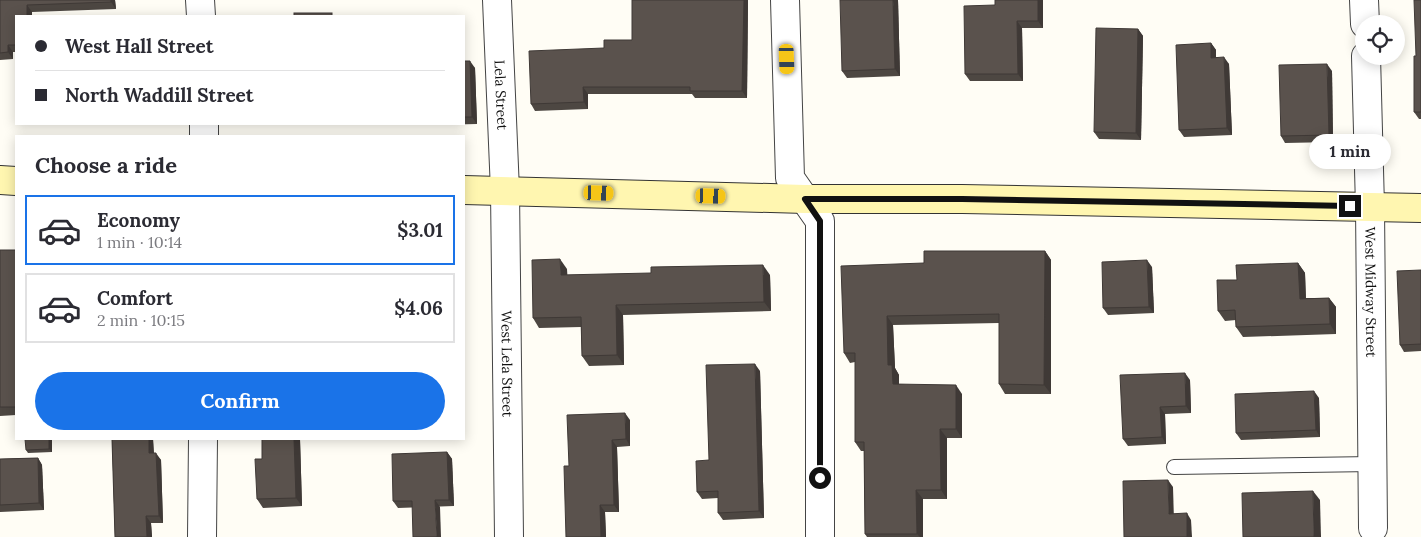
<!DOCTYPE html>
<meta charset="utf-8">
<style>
body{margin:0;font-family:Lora,serif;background:#f2f2f3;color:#2b2b33;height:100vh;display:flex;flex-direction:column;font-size:19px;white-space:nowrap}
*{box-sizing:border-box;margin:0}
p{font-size:16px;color:#7c7c81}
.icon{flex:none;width:28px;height:28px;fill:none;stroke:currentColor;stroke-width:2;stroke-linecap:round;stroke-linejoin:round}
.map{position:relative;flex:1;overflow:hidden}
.drawer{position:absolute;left:15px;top:135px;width:450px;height:305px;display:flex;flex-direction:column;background:#fff;border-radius:0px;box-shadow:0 2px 12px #0003}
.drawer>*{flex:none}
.guide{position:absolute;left:15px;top:15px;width:450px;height:110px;border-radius:0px;box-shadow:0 2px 12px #0003;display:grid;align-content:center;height:110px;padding:0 20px;background:#fff}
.buttons{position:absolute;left:1355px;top:15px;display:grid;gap:10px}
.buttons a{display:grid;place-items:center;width:50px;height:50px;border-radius:50%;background:#fff;box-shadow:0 2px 12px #0003;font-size:25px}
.end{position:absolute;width:22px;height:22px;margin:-11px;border:6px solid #111;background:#fff;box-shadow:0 0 0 2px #fff}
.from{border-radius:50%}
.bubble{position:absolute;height:35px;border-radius:18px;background:#fff;box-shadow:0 2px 12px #0003;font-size:16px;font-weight:800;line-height:35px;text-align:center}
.car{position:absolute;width:15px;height:30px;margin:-15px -8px;border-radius:6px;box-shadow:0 0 4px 1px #0007;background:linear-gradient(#f5c518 24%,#345 0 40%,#f5c518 0 76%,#345 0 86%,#f5c518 0)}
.guide b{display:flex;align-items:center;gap:18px;height:48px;font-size:19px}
.guide b+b{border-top:1px solid #e1e1e2}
.guide i{width:12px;height:12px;background:#2b2b33}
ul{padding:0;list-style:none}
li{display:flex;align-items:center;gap:15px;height:70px;margin:0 10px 8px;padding:0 10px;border:2px solid #e1e1e2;border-radius:0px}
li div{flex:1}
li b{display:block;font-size:19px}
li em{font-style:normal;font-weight:800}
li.selected{border-color:#1a73e8}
li>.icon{width:45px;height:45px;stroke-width:1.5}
h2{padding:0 20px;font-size:22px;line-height:60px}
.action{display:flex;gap:10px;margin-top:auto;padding:10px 20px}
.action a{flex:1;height:58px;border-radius:30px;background:#1a73e8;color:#fff;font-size:20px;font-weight:800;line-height:58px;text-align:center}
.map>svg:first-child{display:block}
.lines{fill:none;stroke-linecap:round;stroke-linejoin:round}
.lane-casing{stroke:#444;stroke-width:16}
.street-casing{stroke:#444;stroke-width:30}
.secondary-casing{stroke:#333;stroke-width:30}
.lane{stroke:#fff;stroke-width:14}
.street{stroke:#fff;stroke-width:28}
.secondary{stroke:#fff6b0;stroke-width:28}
.wall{fill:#4d4742}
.shaded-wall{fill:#3f3936}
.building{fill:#5a524d;stroke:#3f3936}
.route{stroke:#111;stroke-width:6}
.labels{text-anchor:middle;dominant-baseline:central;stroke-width:5;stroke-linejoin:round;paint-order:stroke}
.street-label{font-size:14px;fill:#111;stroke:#fff}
</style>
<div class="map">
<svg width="1421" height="537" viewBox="0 0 1421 537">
<rect width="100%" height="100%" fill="#fffdf5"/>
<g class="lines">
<g class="lane-casing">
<polyline id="lane" points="1174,467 1373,464"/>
</g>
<g class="street-casing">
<g id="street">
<polyline points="200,0 201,16"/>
<path id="s1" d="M497,0L505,191L509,537"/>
<polyline points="785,0 790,178 820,221 820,537"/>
<polyline points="1364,0 1365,24"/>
<path id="s2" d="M1366,56L1370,207L1373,528"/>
<polyline points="204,124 204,136"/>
<polyline points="202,537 203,439"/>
</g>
</g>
<g class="secondary-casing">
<g id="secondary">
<polyline points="0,180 16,181"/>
<polyline points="464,190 805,199 962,199 1421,208"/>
</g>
</g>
<use href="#lane" class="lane"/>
<use href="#street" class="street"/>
<use href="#secondary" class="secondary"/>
</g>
<g class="wall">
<polygon points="0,0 115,0 116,9 32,12 16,16 16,52 13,52 13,59 0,60"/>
<polygon points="748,0 747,98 695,98 692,94 588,94 588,109 535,111 531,104 604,48 632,40"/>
<polygon points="898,0 900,76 847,78 842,71"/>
<polygon points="995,0 1043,0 1043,28 1022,28 1023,81 970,81 965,74 995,5"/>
<polygon points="1421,0 1421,119 1419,119 1414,112 1416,56"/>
<polygon points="1138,29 1143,36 1141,140 1099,139 1094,132"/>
<polygon points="1211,43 1216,50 1216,57 1229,64 1232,135 1184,137 1179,130"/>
<polygon points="464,61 475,68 477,124 432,125 431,124 464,124"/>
<polygon points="1332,71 1333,142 1285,143 1281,136"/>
<polygon points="0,250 16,250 16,415 0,416"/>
<polygon points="1045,251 1051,260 1051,394 1005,394 999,384 999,323 893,325 895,368 899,375 899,384 962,394 962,438 947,438 947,499 923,499 923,537 867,537 865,534 864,451 861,451 855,442 855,362 850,363 844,353 924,263"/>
<polygon points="1298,263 1305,273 1306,298 1329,298 1336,307 1336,334 1243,337 1236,327 1236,320 1225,321 1218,311 1237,280"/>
<polygon points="1152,267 1154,313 1108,315 1103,308"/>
<polygon points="567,269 567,275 770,275 771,311 623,315 624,365 589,366 582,356 581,327 539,328 533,318"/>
<polygon points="1421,270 1421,351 1404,352 1400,345"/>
<polygon points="760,371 764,518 723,520 718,513 718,498 702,499 697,492 709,460"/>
<polygon points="1190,380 1191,413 1165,414 1166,444 1128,446 1123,439"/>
<polygon points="1319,398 1320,437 1241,440 1236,433"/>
<polygon points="630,420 630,446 617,447 619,512 605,512 606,537 566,537 569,466"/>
<polygon points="52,439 52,452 28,453 26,450"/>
<polygon points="112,439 153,439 154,453 161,460 163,523 151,523 152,537 115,537"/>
<polygon points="262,439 300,439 302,506 263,508 257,499 262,459"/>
<polygon points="447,452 452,459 454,506 398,508 393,501"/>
<polygon points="38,458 42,465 44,510 0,512 0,459"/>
</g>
<g class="shaded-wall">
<polygon points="111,0 115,0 116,9 111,2"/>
<polygon points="744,0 748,0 747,98 742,91"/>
<polygon points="893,0 898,0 900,76 895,69"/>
<polygon points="1038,0 1043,0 1043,28 1038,21"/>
<polygon points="27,5 32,12 32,16 27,16"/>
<polygon points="1017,21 1022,28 1023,81 1018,74"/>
<polygon points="1138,29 1143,36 1141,140 1136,133"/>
<polygon points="1211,43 1216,50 1216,65 1211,58"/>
<polygon points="8,45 13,52 13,59 8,52"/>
<polygon points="1224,57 1229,64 1232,135 1227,128"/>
<polygon points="470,61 475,68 477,124 472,117"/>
<polygon points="1327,64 1332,71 1333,142 1329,135"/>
<polygon points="583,87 588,94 588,109 584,102"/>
<polygon points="1045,251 1051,260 1051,394 1044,385"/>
<polygon points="560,259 567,269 568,284 561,275"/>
<polygon points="1147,260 1152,267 1154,313 1149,307"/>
<polygon points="1298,263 1305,273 1306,308 1300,299"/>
<polygon points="763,265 770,275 771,311 764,302"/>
<polygon points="1329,298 1336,307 1336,334 1330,324"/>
<polygon points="464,305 465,306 465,363 464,362"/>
<polygon points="616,305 623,315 624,365 617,355"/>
<polygon points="887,316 893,325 895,368 899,375 899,394 893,384 888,365"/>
<polygon points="755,364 760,371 764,518 759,511"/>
<polygon points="1185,373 1190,380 1191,413 1186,406"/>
<polygon points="956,385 962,394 962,438 956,429"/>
<polygon points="1314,391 1319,398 1320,437 1316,430"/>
<polygon points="1160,407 1165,414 1166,444 1162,437"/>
<polygon points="625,413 630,420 630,446 626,439"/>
<polygon points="940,429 947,438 947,499 941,490"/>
<polygon points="49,439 52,439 52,452 49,449"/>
<polygon points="149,439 153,439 154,460 149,453"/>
<polygon points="294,439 300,439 302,506 296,498"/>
<polygon points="612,440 617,447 619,512 614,505"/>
<polygon points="447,452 452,459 454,506 449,500"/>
<polygon points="156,453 161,460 163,523 159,516"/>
<polygon points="38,458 42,465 44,510 39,503"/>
<polygon points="1168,480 1173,487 1174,521 1169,514"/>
<polygon points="916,490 923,499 923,537 920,537 917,534"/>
<polygon points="1313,491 1320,500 1321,537 1314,537"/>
<polygon points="435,500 440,507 441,537 437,537"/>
<polygon points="600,505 605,512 606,537 601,537"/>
<polygon points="1187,513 1191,520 1192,537 1187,537"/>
<polygon points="146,516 151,523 152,537 147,537"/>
</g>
<g class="building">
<polygon points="0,0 111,0 111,2 27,5 27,16 16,16 16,45 8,45 8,52 0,53"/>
<polygon points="632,0 744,0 742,91 690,91 690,87 583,87 584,102 531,104 529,51 604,48 604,40 632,40"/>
<polygon points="840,0 893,0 895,69 842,71"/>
<polygon points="995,0 1038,0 1038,21 1017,21 1018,74 965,74 964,6 995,5"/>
<polygon points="1414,0 1421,0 1421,112 1414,112 1414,56 1416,56"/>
<rect x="294" y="13" width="38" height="3"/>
<polygon points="1096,28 1138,29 1136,133 1094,132"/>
<polygon points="1211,43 1211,58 1224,57 1227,128 1179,130 1176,45"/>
<polygon points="464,61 470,61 472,117 464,117"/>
<polygon points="1327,64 1329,135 1281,136 1279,65"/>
<rect x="0" y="250" width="16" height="157"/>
<polygon points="924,251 1045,251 1044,385 999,384 999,314 887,316 888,365 892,365 893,384 956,385 956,429 940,429 941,490 916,490 917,534 865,534 864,442 855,442 855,353 844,353 841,266 924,263"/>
<polygon points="560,259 561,275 651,273 651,267 763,265 764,302 616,305 617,355 582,356 581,317 533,318 532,260"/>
<polygon points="1147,260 1149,307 1103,308 1102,262"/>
<polygon points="1298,263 1300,299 1329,298 1330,324 1236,327 1235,310 1218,311 1217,280 1237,280 1236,265"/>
<polygon points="1421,270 1421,344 1400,345 1397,271"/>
<polygon points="755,364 759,511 718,513 718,491 697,492 696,461 709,460 706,365"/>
<polygon points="1185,373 1186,406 1160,407 1162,437 1123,439 1120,375"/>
<polygon points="1314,391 1316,430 1236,433 1235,394"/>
<polygon points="625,413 626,439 612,440 614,505 600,505 601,537 566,537 564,466 569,466 567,415"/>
<polygon points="25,439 49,439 49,449 26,450"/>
<polygon points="112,439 149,439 149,453 156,453 159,516 146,516 147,537 115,537"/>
<polygon points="262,439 294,439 296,498 257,499 255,459 262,459"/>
<polygon points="447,452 449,500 435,500 437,537 413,537 412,501 393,501 392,454"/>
<polygon points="38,458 39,503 0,505 0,459"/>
<polygon points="1168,480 1169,514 1187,513 1187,537 1124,537 1123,481"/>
<polygon points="1313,491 1314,537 1243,537 1242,493"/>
</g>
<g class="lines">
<polyline class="route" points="820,478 820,221 805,199 962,199 1350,206"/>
</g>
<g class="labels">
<g class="street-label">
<text stroke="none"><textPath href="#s1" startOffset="95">Lela Street</textPath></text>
<text stroke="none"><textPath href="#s2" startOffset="236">West Midway Street</textPath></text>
<text stroke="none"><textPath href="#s1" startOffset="364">West Lela Street</textPath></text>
</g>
</g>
</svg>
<div class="buttons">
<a><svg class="icon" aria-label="locate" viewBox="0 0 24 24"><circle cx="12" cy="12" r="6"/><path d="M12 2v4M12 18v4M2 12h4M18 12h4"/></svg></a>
</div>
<i class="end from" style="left:820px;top:478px"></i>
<i class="end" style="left:1350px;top:206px"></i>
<div class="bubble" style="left:1309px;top:134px;width:82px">1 min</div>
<i class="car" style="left:787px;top:59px;rotate:178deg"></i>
<i class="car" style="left:599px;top:193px;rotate:92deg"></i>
<i class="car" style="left:711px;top:196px;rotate:92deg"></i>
<div class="guide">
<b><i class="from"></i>West Hall Street</b>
<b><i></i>North Waddill Street</b>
</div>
<section class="drawer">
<h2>Choose a ride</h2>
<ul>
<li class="selected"><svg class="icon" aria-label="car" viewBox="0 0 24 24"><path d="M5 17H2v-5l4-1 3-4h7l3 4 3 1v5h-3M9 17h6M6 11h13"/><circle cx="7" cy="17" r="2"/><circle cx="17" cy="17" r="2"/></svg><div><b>Economy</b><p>1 min · 10:14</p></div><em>$3.01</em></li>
<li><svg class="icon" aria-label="car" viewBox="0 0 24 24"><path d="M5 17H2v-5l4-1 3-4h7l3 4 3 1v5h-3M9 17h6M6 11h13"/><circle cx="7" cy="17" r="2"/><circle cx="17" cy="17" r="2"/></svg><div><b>Comfort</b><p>2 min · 10:15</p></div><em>$4.06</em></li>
</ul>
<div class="action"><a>Confirm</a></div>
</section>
</div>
